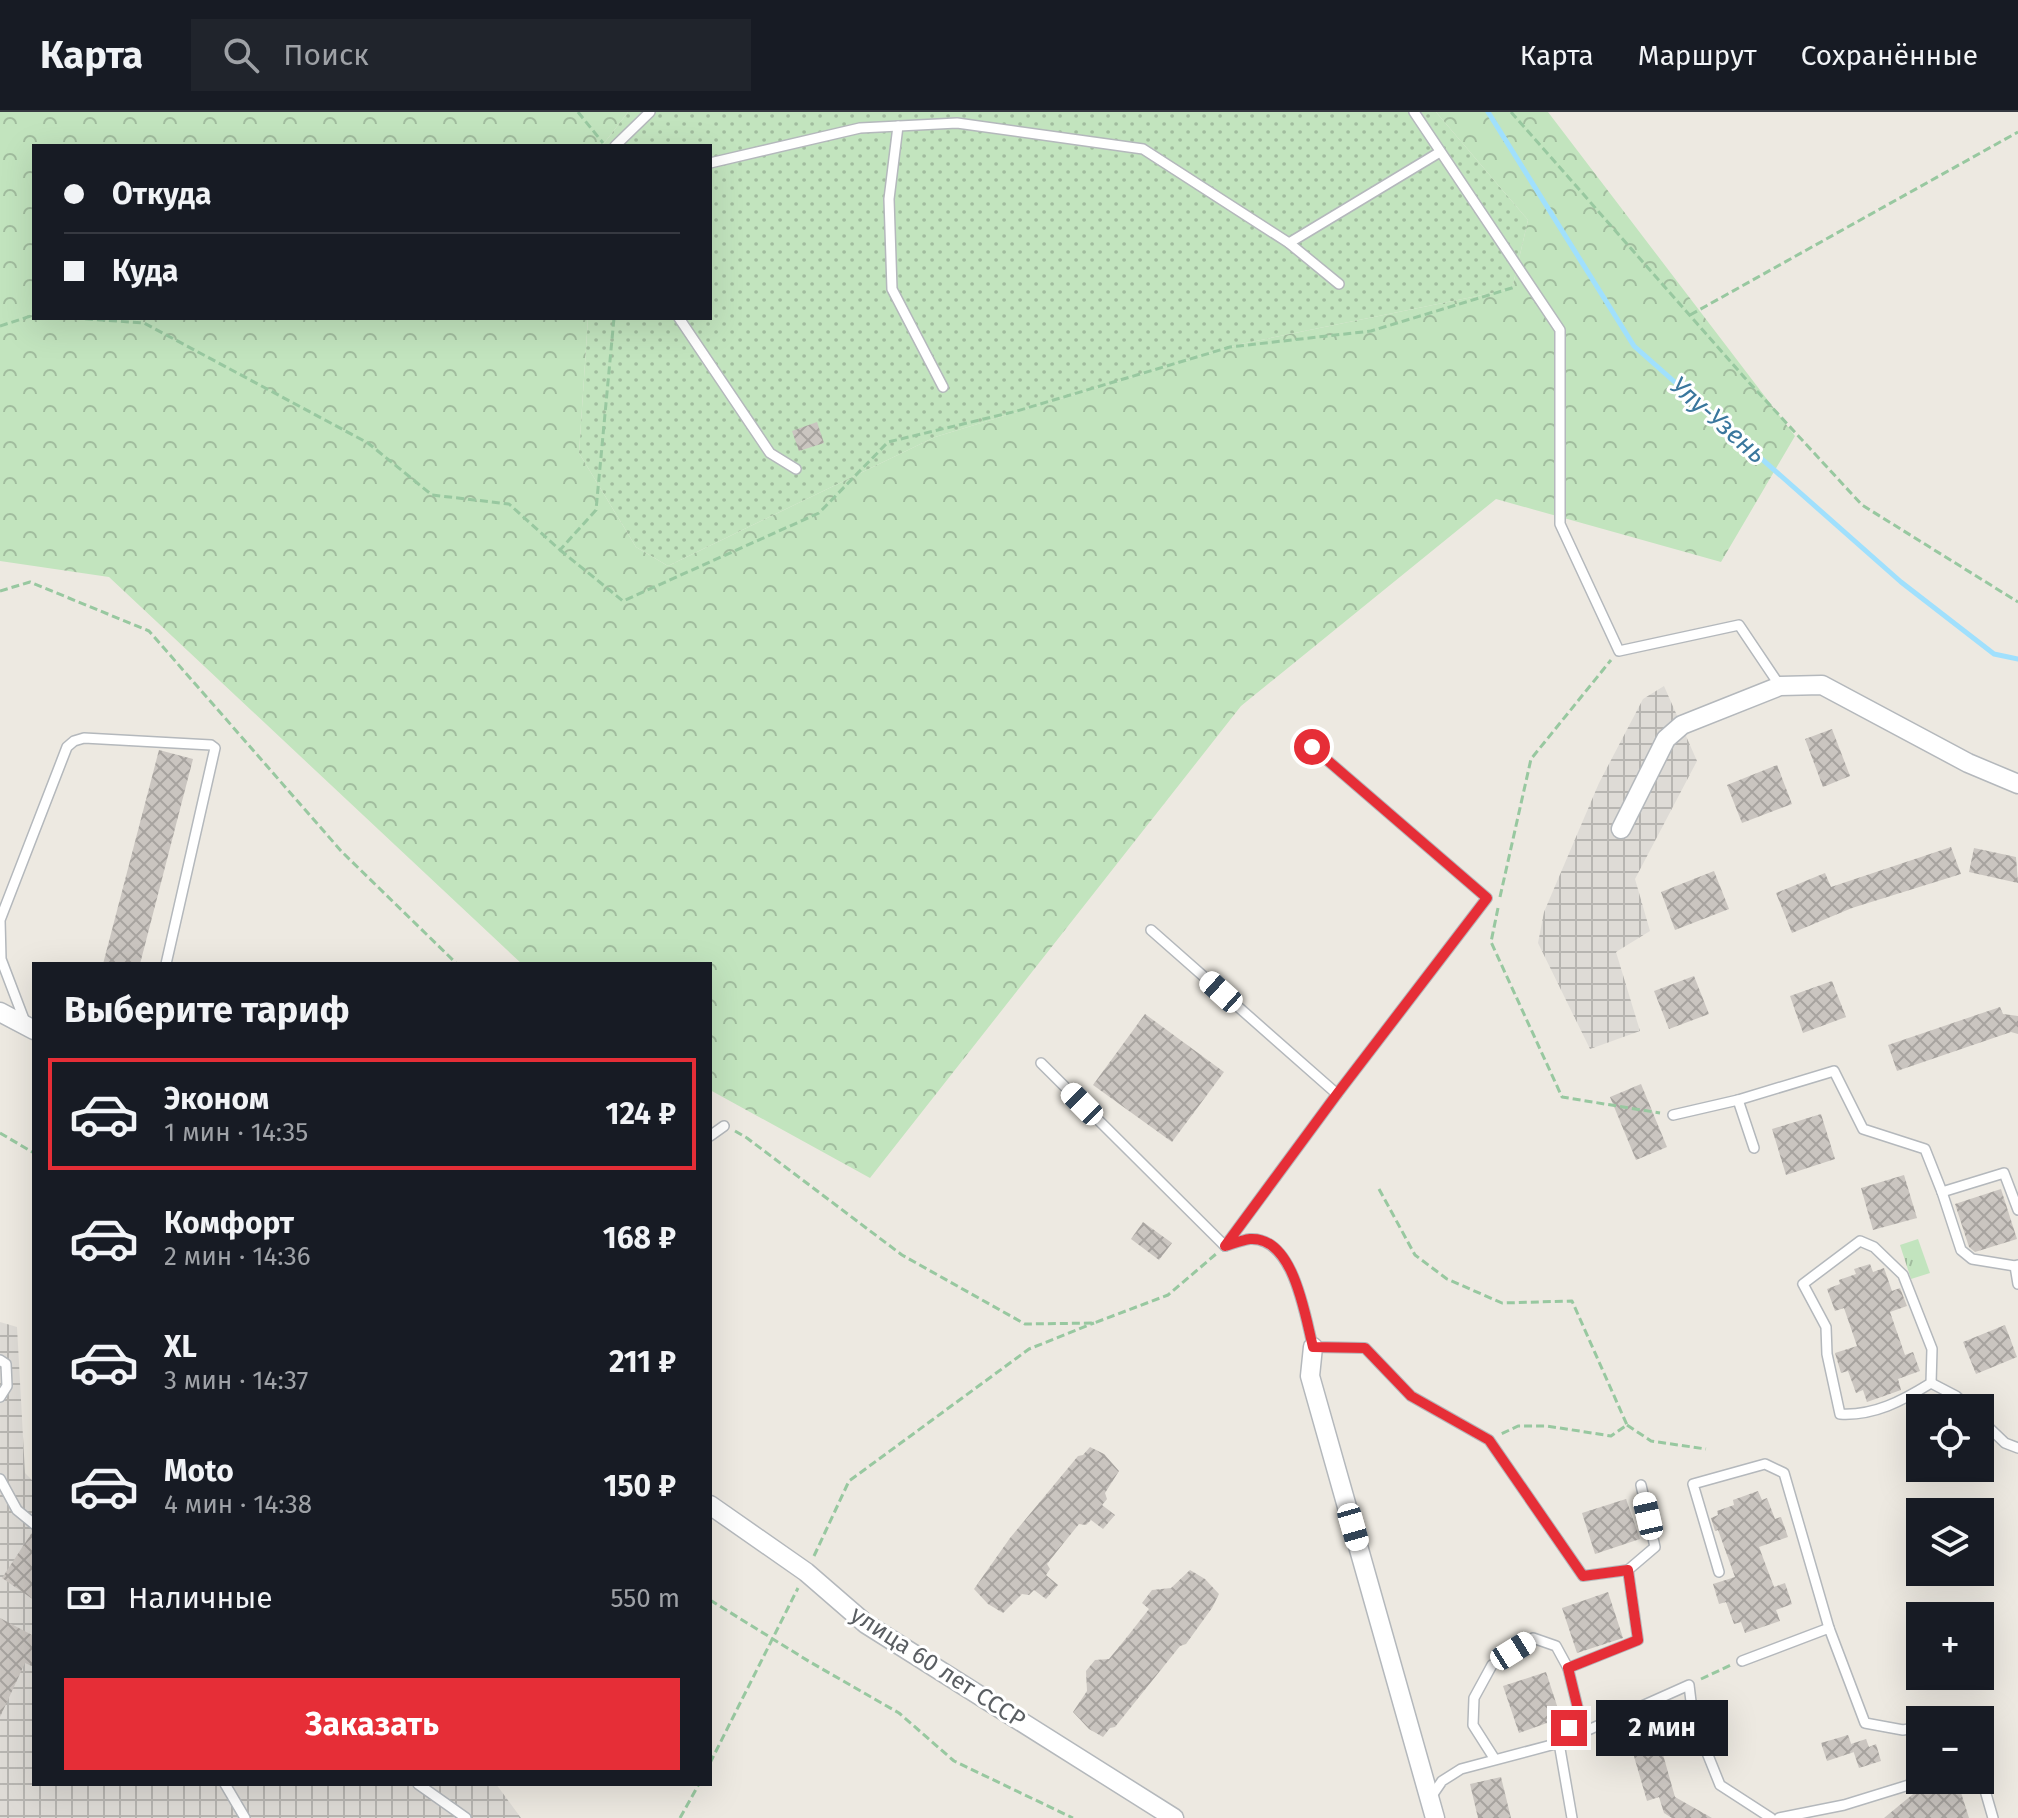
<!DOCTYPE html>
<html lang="ru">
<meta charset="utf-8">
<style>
body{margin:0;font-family:"Fira Sans",sans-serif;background:#20242c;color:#f1f3f6;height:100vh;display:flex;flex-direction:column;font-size:30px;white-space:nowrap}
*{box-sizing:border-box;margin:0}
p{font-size:26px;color:#9ea1a6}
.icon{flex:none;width:44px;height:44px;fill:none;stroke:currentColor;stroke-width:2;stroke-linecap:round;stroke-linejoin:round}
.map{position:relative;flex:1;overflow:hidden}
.details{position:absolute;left:32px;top:850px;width:680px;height:824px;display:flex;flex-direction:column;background:#171b24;border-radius:0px;box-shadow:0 8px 32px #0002}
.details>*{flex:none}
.top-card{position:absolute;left:32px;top:32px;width:680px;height:176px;border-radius:0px;box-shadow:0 8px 32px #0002;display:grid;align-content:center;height:176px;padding:0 32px;background:#171b24}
.controls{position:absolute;left:1906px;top:1282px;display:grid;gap:16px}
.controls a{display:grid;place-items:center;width:88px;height:88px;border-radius:0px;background:#171b24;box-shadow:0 8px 32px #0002;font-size:40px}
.end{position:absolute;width:36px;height:36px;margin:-18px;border:10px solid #e62e37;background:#fff;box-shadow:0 0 0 4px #fff}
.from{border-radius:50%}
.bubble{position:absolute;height:56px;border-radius:0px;background:#171b24;box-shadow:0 8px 32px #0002;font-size:26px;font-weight:700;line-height:56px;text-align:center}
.car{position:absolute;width:24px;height:48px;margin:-24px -12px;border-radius:10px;box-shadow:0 0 6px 2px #0007;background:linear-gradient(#fff 24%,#345 0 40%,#fff 0 76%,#345 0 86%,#fff 0)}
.top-card b{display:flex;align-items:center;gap:28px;height:76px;font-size:30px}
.top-card b+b{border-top:2px solid #363941}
.top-card i{width:20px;height:20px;background:#f1f3f6}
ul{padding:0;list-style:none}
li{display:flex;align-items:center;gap:24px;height:112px;margin:0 16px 12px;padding:0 16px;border:4px solid transparent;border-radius:0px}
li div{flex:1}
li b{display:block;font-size:30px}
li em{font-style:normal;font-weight:700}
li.current{border-color:#e62e37}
li>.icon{width:72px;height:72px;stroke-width:1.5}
h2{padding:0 32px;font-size:36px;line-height:96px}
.pay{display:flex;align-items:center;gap:20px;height:88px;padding:0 32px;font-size:30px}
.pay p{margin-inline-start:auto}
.cta{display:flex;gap:16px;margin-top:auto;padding:16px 32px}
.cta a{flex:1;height:92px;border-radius:0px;background:#e62e37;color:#fff;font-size:32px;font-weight:700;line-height:92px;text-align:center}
header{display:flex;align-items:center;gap:48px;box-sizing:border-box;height:112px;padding:0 40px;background:#171b24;border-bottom:2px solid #363941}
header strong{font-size:38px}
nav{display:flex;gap:44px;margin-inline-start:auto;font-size:28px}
.search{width:560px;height:72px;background:#20242c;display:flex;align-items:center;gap:20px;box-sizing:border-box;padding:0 28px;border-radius:0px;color:#9ea1a6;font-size:30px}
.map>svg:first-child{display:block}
.industrial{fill:url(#industrial-grid)}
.grass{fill:url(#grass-dots)}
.forest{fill:url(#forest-crowns)}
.park{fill:url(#park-tufts)}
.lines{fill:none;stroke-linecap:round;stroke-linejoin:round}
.stream{stroke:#a0e0fd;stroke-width:5}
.building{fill:url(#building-cross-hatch)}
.service-casing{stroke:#b4b8bc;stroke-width:12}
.minor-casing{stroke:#b4b8bc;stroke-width:21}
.path{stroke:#98c8a0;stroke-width:3;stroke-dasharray:8 4;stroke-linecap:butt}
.service{stroke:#fff;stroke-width:9}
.minor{stroke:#fff;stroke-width:18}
.route{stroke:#e62e37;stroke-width:10}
.labels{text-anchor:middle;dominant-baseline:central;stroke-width:6;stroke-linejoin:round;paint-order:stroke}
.street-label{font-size:24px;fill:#5a5e62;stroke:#fff}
.water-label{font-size:26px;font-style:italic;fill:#3a779d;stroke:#fff}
</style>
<header>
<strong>Карта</strong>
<div class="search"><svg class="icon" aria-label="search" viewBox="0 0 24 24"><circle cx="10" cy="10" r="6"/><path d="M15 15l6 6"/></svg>Поиск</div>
<nav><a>Карта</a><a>Маршрут</a><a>Сохранённые</a></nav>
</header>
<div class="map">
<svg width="2018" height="1706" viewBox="0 0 2018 1706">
<defs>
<pattern id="industrial-grid" width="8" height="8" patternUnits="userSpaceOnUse" patternTransform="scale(2)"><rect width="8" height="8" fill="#dedbd6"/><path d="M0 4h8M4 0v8" fill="none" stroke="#b7b5b1"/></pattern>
<pattern id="grass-dots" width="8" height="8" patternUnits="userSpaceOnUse" patternTransform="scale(2)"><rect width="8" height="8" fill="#c2e4be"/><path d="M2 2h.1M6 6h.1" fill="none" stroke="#a1bc9e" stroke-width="1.8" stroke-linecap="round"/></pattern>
<pattern id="forest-crowns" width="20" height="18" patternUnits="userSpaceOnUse" patternTransform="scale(2)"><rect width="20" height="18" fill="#c2e4be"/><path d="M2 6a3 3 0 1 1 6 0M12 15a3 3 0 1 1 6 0" fill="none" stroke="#a1bc9e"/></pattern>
<pattern id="park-tufts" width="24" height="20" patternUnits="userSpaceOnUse" patternTransform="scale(2)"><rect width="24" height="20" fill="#c2e4be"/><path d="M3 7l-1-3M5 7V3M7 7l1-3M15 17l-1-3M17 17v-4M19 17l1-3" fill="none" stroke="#a1bc9e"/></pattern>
<pattern id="building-cross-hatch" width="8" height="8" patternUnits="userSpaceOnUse" patternTransform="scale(2)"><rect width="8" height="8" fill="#cac5c0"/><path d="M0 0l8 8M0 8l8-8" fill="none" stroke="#a7a39f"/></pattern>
</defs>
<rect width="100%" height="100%" fill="#ede9e1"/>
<g class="industrial">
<polygon points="1664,574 1697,649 1635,767 1650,819 1616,840 1640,919 1590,937 1538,831 1544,800 1599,671 1643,587"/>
<polygon points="0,1210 17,1215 25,1361 34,1370 34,1672 496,1672 521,1706 0,1706"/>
</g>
<polygon class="grass" points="628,0 1436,0 1528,108 1512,177 1241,232 935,325 668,454 636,435 579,341 588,206 710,206 710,34 602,34"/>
<polygon class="forest" points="0,0 628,0 602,34 34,34 34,206 588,206 579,341 636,435 668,454 935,325 1241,232 1512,177 1528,108 1436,0 1548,0 1795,324 1721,450 1496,387 1241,594 870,1066 710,978 710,852 522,852 109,465 0,449"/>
<polygon class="park" points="1918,1127 1930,1161 1911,1167 1900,1133"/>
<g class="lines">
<polyline class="stream" points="1488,0 1634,234 1901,470 1994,542 2018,547"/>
</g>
<g class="building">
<polygon points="817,310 824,331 799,339 792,319"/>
<polygon points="1832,617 1850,664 1823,675 1805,627"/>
<polygon points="159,638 193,647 140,852 103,852"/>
<polygon points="1777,653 1792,692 1742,711 1727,673"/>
<polygon points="1951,735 1961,762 1852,796 1792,821 1776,781 1825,761 1831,775"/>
<polygon points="1974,736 2016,745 2018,771 1969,760"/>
<polygon points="1714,759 1729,797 1675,818 1661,780"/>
<polygon points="1694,864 1709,902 1669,917 1654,879"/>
<polygon points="1832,869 1846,905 1803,921 1790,884"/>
<polygon points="2000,895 2003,902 2018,904 2018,922 2011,920 1897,959 1888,933"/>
<polygon points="1145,902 1224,960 1172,1030 1093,973"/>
<polygon points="1641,972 1667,1035 1636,1048 1610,985"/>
<polygon points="1821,1002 1835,1047 1786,1063 1772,1017"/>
<polygon points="1904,1063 1917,1106 1873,1118 1861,1076"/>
<polygon points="2001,1077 2017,1127 1975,1140 1969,1135 1955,1092"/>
<polygon points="1143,1110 1172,1131 1159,1148 1131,1127"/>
<polygon points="1870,1152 1873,1160 1884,1156 1892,1179 1900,1176 1907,1194 1890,1200 1905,1243 1913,1240 1920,1259 1898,1267 1901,1278 1867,1290 1863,1278 1856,1281 1848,1259 1841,1261 1835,1241 1857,1234 1844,1196 1835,1199 1827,1177 1840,1172 1839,1168 1856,1162 1854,1157"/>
<polygon points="2005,1213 2017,1245 1976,1262 1963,1230"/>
<polygon points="1090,1335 1104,1342 1119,1359 1105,1381 1107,1387 1102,1393 1115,1403 1103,1417 1091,1408 1086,1413 1079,1412 1058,1438 1047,1452 1050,1457 1046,1463 1058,1473 1046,1487 1034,1478 1029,1483 1022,1482 1003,1501 988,1492 974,1477 1010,1426 1078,1344 1083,1343"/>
<polygon points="1758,1379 1762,1388 1767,1386 1775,1407 1781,1405 1788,1425 1759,1435 1774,1475 1785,1471 1792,1492 1776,1498 1780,1509 1745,1521 1741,1510 1734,1512 1726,1490 1719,1492 1713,1472 1735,1465 1718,1418 1715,1419 1711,1406 1718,1403 1717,1399 1734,1393 1733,1388"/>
<polygon points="1626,1387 1640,1427 1595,1442 1582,1401"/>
<polygon points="33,1419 34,1419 34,1488 2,1466"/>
<polygon points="1190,1458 1205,1467 1219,1482 1212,1496 1186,1532 1180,1534 1115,1615 1110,1616 1103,1625 1089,1617 1073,1600 1087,1579 1086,1559 1095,1548 1109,1547 1127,1525 1149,1497 1142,1491 1152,1478 1171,1476"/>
<polygon points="1608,1480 1623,1526 1577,1541 1562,1496"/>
<polygon points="0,1506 34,1524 34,1555 25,1551 0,1605"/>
<polygon points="1546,1560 1561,1606 1519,1621 1503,1574"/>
<polygon points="1651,1600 1675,1685 1712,1706 1672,1706 1664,1701 1659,1685 1647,1689 1624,1610"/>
<polygon points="1848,1623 1854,1640 1827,1649 1821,1631"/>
<polygon points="1866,1627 1869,1635 1876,1632 1881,1649 1859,1656 1851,1632"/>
<polygon points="1501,1665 1511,1706 1478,1706 1470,1672"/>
<polygon points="1949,1668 1957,1668 1969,1706 1884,1706 1918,1678"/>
</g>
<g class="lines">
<g class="service-casing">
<g id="service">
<polyline points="1414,0 1560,218 1560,412 1619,539 1739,513 1780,574"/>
<polyline points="898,14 889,87 892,177 943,275"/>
<polyline points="615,34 650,0"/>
<polyline points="710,51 860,16 957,11 1143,37 1289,131 1440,40"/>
<polyline points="1289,131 1339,172"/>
<polyline points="679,206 770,341 796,357"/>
<polyline points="1151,818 1337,982"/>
<polyline points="25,910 1,847 0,808 67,635 74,629 84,626 211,633 215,636 166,852"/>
<polyline points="1041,951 1225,1134"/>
<polyline points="1738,988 1834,959 1863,1017 1925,1037 1942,1080"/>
<polyline points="1673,1003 1738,988 1754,1036"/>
<polyline points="710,1024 724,1014"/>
<path d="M1860,1129L1874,1135L1903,1163L1932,1237L1931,1271C1902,1289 1874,1304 1840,1302L1827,1242L1826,1215L1803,1172Z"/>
<polyline points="1225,1134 1337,982 1487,786 1312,635"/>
<path d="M1225,1134C1232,1132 1242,1128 1250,1127C1294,1125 1305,1204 1313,1235L1365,1236L1411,1284L1489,1328L1583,1464L1628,1458"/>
<polyline points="2018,1153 2015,1154 2018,1172"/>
<polyline points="2015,1154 1972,1147 1961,1138 1942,1080 2004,1061 2018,1098"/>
<polyline points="0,1248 6,1252 7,1274 0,1285"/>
<polyline points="1931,1271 1956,1284 1969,1296"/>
<polyline points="1980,1307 2005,1331 2018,1336"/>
<polyline points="0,1367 17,1398 34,1412"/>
<polyline points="1719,1460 1693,1372 1765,1352 1784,1361 1829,1516"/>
<polyline points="1742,1549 1829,1516 1865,1611 1903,1618 1920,1615"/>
<polyline points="1494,1646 1473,1613 1474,1586 1492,1553 1533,1526 1556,1534 1568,1556"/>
<polyline points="1980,1661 1993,1706"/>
<polyline points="225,1672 245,1706"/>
<polyline points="418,1672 466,1706"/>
<polyline points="1431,1685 1442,1669 1461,1657 1559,1631 1579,1601 1568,1556 1638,1528 1628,1458 1655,1435 1641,1373"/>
<polyline points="1572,1706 1559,1631 1689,1573 1693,1606 1720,1673 1771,1706"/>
<polyline points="1779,1706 1844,1693 1925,1668"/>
</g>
</g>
<g class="minor-casing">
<g id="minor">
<polyline points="1621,717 1666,627 1682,613 1780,574 1822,573 1968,651 2018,672"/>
<polyline points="0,900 34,918"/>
<polyline points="1313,1235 1310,1264 1435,1706"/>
<polyline points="710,1393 806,1460 866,1512 1174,1706"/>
</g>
</g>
<g class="path">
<polyline points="578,0 603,31"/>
<polyline points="1511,0 1744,265 1862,393 2018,490"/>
<polyline points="1690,203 2018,20"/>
<polyline points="73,206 144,211 368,331 432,383 509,392 560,438 596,398 614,206"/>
<polyline points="0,214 34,203"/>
<polyline points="560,438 623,489 819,401 888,330 1017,299 1230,235 1371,219 1515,175"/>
<polyline points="0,479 30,470 149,519 342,740 457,852"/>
<polyline points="1500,785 1531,647 1611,548"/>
<polyline points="1498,796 1491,830 1562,985 1660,1001"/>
<polyline points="735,1019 747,1026 902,1143 1025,1212 1094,1211 1168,1183 1216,1142"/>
<polyline points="0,1021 34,1041"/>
<polyline points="1379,1077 1415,1143 1447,1167 1502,1191 1572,1189 1627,1313 1611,1324 1547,1314 1518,1314 1499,1323"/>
<polyline points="1627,1313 1651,1329 1706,1337"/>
<polyline points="814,1444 849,1369 1029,1237 1094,1211"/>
<polyline points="710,1488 810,1550 899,1601 954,1649 1073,1706"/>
<polyline points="1701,1567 1731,1553"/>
<polyline points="710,1651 798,1476"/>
<polyline points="680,1706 699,1672"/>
</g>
<use href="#service" class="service"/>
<use href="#minor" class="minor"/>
</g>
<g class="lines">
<path class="route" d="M1312,635L1487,786L1337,982L1225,1134C1232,1132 1242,1128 1250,1127C1294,1124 1305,1204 1313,1235L1365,1236L1411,1284L1489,1328L1583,1464L1628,1458L1638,1528L1568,1556L1579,1601L1569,1616"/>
</g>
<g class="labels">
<g class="street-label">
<text transform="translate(938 1555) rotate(33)">улица 60 лет СССР</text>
</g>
<g class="water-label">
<text transform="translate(1718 308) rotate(41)">Улу-Узень</text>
</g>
</g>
</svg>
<div class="controls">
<a><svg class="icon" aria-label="locate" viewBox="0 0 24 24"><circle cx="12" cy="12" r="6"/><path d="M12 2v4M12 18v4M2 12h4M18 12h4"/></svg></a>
<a><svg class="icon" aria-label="layers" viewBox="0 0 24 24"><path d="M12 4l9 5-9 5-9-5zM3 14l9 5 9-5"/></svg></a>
<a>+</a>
<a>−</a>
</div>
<i class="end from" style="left:1312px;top:635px"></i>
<i class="end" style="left:1569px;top:1616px"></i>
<div class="bubble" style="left:1596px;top:1588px;width:132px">2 мин</div>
<i class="car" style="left:1221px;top:880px;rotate:312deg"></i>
<i class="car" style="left:1082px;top:992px;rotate:315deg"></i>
<i class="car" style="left:1648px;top:1404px;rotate:347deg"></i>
<i class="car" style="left:1353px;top:1415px;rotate:164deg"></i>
<i class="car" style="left:1513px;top:1539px;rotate:58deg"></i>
<div class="top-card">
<b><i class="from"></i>Откуда</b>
<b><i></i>Куда</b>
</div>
<section class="details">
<h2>Выберите тариф</h2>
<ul>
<li class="current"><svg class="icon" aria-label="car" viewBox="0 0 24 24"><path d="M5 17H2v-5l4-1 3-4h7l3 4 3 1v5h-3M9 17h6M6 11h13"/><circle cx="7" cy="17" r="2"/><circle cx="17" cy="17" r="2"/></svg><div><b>Эконом</b><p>1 мин · 14:35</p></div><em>124 ₽</em></li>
<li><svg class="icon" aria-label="car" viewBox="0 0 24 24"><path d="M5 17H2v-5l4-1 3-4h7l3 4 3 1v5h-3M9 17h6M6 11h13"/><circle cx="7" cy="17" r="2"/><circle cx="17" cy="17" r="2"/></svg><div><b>Комфорт</b><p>2 мин · 14:36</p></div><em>168 ₽</em></li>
<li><svg class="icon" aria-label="car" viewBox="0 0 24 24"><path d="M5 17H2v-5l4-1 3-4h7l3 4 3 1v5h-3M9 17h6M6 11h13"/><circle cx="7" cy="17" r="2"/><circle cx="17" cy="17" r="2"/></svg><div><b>XL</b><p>3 мин · 14:37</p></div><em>211 ₽</em></li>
<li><svg class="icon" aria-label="car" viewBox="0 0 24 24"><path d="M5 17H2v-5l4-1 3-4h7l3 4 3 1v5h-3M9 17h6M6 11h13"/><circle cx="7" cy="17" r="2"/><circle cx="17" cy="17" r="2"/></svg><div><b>Moto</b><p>4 мин · 14:38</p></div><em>150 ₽</em></li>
</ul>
<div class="pay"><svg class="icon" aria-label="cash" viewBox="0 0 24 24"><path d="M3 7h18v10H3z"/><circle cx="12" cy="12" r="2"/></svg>Наличные<p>550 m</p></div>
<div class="cta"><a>Заказать</a></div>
</section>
</div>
